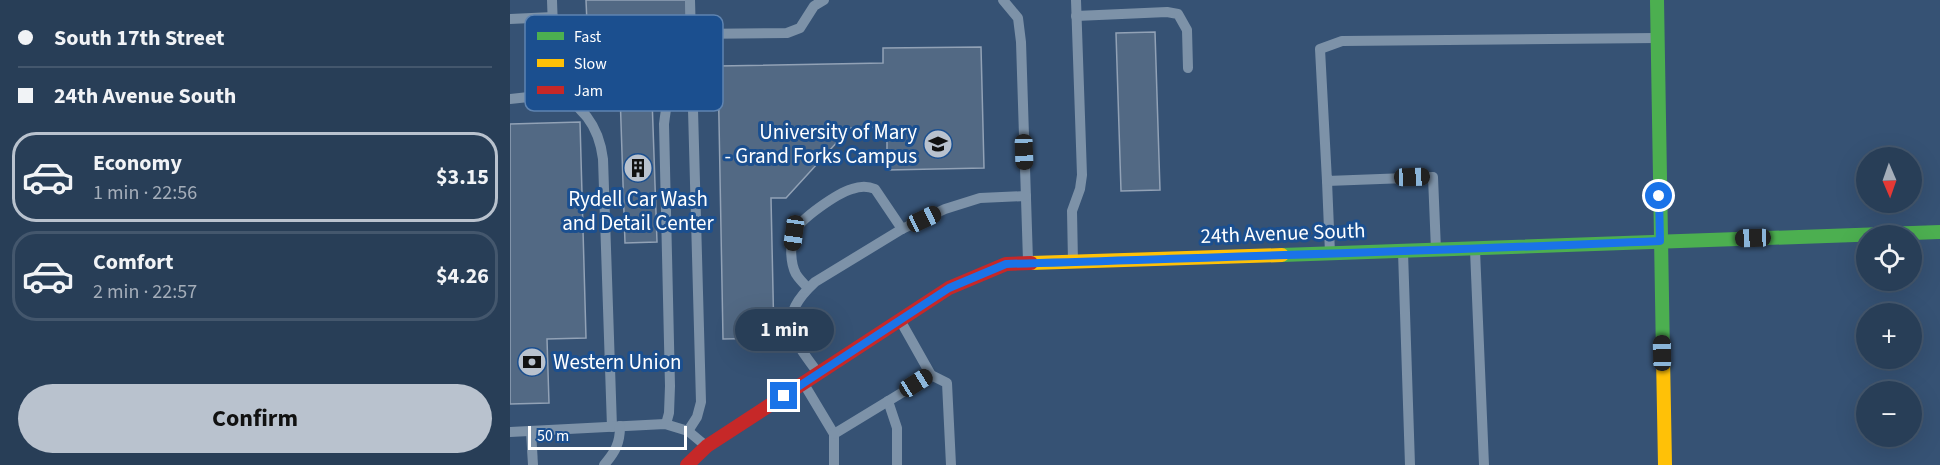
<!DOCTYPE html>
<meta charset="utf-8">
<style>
body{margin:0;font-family:"Source Sans 3",sans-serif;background:#344961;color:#f1f3f6;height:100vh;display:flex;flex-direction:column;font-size:22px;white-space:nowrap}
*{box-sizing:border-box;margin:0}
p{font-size:20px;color:#a5aeba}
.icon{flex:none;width:33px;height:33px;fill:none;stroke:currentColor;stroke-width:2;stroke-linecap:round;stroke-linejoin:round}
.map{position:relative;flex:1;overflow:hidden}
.details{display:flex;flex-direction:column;background:#283e57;width:510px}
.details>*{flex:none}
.banner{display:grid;align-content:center;height:132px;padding:0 18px;background:#283e57}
.needle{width:39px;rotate:178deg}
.controls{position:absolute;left:1346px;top:147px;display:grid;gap:12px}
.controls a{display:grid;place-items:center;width:66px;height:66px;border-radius:50%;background:#283e57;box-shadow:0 6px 24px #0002,0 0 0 2px #44576d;font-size:30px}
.scale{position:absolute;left:18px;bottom:15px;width:159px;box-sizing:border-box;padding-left:6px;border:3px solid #fff;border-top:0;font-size:16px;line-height:21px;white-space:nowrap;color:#fff;-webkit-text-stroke:4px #1b4f8f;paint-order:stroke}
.end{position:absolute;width:27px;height:27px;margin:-14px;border:8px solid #1a73e8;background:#fff;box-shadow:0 0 0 3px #fff}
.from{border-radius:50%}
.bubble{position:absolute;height:42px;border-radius:21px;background:#283e57;box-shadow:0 6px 24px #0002,0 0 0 2px #44576d;font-size:20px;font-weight:700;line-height:42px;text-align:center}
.car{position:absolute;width:18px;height:36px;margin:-18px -9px;border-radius:8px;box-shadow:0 0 4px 2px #0007;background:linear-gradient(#222 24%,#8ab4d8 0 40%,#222 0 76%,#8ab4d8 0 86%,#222 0)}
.banner b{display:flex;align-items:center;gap:21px;height:57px;font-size:22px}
.banner b+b{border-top:2px solid #44576d}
.banner i{width:15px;height:15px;background:#f1f3f6}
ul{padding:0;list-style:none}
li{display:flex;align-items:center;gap:18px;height:90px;margin:0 12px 9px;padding:0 6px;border:3px solid #44576d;border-radius:24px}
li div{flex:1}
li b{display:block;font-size:22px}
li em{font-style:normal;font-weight:700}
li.selected{border-color:#b9c2ce}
li>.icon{width:54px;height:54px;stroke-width:1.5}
.primary-button{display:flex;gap:12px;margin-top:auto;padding:12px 18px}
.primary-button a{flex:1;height:69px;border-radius:36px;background:#b9c2ce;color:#111;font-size:24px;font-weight:700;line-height:69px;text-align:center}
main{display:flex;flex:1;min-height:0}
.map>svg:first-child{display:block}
.building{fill:#526984;stroke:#92a2b6;stroke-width:1.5}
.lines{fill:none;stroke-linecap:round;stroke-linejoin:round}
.lane{stroke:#7d92a8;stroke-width:10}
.fast{stroke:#4caf50;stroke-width:14}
.slow{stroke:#ffc107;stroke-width:14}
.jam{stroke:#c62828;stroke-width:14}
.route{stroke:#1a73e8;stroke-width:8}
.labels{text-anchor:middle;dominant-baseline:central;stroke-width:6;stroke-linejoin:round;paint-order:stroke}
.poi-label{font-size:21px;fill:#fff;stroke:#1b4f8f;text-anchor:end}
.street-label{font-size:21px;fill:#fff;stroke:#1b4f8f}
.key{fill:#1b4f8f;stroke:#5f84b1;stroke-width:1.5}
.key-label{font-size:16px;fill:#fff}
</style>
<main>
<section class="details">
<div class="banner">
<b><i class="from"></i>South 17th Street</b>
<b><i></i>24th Avenue South</b>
</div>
<ul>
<li class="selected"><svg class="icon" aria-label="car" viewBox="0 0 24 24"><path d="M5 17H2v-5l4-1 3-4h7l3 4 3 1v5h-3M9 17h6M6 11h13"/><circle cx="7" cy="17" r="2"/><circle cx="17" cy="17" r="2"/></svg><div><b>Economy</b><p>1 min · 22:56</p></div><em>$3.15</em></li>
<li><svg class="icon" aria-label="car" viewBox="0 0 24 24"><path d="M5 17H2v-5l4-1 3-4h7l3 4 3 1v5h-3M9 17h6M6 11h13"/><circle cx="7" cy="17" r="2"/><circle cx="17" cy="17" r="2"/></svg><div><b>Comfort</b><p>2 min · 22:57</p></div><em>$4.26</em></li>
</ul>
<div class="primary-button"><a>Confirm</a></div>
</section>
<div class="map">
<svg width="1430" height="465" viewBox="0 0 1430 465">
<rect width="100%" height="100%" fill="#365274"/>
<g class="building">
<polygon points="76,0 176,0 178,67 141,69 147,242 115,243 110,93 80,94"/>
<polygon points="645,32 650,190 611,191 606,33"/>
<polygon points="471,47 474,168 377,170 377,127 340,128 276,198 261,198 264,338 213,339 208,66 373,63 373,48"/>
<polygon points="70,122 76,338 37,339 39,403 0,404 0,124"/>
</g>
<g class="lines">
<g class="lane">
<path d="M42,0C43,33 44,70 62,99C66,106 72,111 77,117C87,130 91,143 93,159L102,427"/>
<polyline points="493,0 508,18 511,42 518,261"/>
<polyline points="566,16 657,12 668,14 677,30 678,68"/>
<polyline points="0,19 43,17"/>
<polyline points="181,34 277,33 290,28 304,6 314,0"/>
<polyline points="0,99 37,95 56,88"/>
<polyline points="817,181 820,253"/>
<polyline points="926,250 923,177 817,181 810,49 832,41 1147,38"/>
<polyline points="965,250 974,465"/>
<polyline points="893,252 900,465"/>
<polyline points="563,262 562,211 570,189 572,175 566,0"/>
<path d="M298,288C294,284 289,279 286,274C280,263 280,244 284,233C289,219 328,193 342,189C350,186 358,186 365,189L392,229"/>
<polyline points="390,320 421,375 437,383 441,465"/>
<path d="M308,373C281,337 266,318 305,282L392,229L435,209L470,198L516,196"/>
<polyline points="294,384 324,434 324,465"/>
<polyline points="378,401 387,428 387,465"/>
<path d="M156,424L159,413L160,386L154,124C157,102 157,83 182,77"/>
<polyline points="21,431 23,465"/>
<polyline points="178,431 187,417 191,402 180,0"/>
<polyline points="0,432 155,424 178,431 196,446"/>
<polyline points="324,434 421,375"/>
<path d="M94,465C105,452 110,444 110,426"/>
</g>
<g class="fast">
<polyline points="1147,0 1153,356"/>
<polyline points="772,255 1430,232"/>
</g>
<g class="slow">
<polyline points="521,263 772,255"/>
<polyline points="1153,356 1155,465"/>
</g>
<polyline class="jam" points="177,465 197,446 439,288 496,264 521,263"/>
</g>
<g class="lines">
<path class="route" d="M274,396L439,288L496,264C714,257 932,251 1150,241L1149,196"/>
</g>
<defs>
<g id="university-disc" transform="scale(1.5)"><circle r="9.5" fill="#b9c2ce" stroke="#1b4f8f"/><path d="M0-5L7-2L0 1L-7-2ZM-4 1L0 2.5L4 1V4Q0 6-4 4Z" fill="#111"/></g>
<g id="building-disc" transform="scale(1.5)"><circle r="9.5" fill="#b9c2ce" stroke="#1b4f8f"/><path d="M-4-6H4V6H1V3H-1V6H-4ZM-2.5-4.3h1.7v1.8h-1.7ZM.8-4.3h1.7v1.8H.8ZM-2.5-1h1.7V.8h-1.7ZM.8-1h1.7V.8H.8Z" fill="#111"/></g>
<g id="bank-disc" transform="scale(1.5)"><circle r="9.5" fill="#b9c2ce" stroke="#1b4f8f"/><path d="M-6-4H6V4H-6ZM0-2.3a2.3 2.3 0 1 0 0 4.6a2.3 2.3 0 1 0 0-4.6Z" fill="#111"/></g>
</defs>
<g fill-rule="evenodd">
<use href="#university-disc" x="428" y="144"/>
<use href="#building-disc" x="128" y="168"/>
<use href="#bank-disc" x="22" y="362"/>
</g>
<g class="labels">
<g class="poi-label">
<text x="407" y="132">University of Mary<tspan x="407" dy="24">- Grand Forks Campus</tspan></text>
<text x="128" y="199" text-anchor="middle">Rydell Car Wash<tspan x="128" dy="24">and Detail Center</tspan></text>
<text x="43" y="362" text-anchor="start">Western Union</text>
</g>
<g class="street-label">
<text transform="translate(773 233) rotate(-2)">24th Avenue South</text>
</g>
</g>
<rect x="15" y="15" width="198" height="96" rx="9" class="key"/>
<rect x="27" y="32" width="27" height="8" fill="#4caf50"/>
<rect x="27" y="59" width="27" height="8" fill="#ffc107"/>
<rect x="27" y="86" width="27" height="8" fill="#c62828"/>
<g class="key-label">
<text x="64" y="42">Fast</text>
<text x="64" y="69">Slow</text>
<text x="64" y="96">Jam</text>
</g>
</svg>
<div class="controls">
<a><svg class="needle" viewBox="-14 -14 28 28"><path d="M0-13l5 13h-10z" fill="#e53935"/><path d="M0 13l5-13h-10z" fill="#a5aeba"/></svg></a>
<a><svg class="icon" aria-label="locate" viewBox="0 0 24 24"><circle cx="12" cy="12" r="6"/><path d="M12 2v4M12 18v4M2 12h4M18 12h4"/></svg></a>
<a>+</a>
<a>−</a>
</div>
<div class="scale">50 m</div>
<i class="end from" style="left:1149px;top:196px"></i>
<i class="end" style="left:274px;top:396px"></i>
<div class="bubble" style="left:225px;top:309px;width:99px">1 min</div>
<i class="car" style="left:514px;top:152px;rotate:178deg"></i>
<i class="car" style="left:902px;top:177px;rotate:88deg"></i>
<i class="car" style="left:414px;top:219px;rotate:65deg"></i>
<i class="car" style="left:284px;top:233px;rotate:188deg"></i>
<i class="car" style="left:1243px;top:238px;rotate:268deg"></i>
<i class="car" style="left:1152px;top:353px;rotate:359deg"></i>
<i class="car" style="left:406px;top:383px;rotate:58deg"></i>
</div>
</main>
